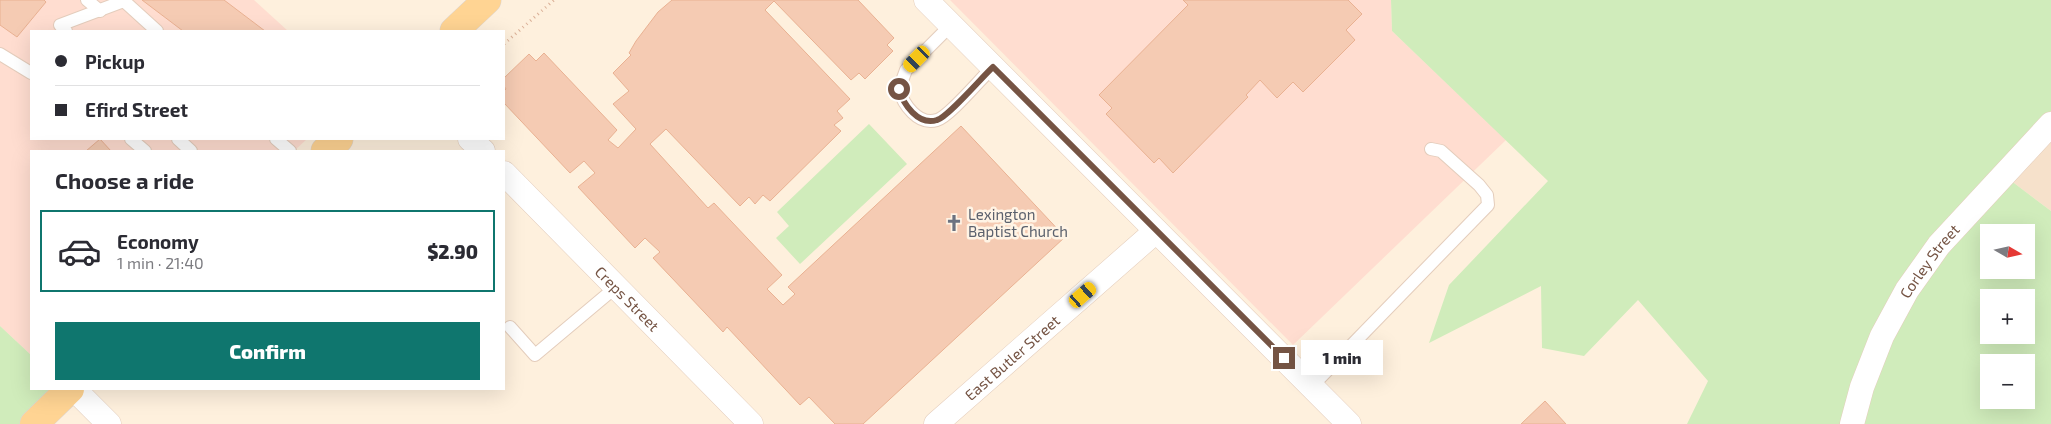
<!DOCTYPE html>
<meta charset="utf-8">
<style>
body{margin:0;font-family:"Exo 2",sans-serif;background:#f7f7f7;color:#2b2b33;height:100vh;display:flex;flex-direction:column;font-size:19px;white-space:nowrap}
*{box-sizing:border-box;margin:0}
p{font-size:16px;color:#7c7c81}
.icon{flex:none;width:28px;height:28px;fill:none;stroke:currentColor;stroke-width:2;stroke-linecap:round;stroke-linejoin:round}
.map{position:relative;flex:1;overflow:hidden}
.drawer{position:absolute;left:30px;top:150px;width:475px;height:240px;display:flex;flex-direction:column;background:#fff;border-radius:0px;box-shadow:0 5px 20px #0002}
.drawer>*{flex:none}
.hud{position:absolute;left:30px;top:30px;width:475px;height:110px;border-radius:0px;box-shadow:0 5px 20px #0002;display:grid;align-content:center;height:110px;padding:0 25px;background:#fff}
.needle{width:32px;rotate:99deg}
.tools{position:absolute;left:1980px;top:224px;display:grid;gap:10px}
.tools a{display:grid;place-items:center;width:55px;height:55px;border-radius:0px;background:#fff;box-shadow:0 5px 20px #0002;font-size:25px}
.end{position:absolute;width:22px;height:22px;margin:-11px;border:6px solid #755444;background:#fff;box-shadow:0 0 0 2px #fff}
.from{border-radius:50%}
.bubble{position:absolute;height:35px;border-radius:0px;background:#fff;box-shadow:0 5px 20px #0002;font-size:16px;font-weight:800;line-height:35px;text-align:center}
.car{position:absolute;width:15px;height:30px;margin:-15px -8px;border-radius:6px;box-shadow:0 0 4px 1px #0007;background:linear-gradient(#f5c518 24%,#345 0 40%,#f5c518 0 76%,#345 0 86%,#f5c518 0)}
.hud b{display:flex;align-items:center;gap:18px;height:48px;font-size:19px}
.hud b+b{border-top:1px solid #e1e1e2}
.hud i{width:12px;height:12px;background:#2b2b33}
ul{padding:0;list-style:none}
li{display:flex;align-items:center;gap:15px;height:82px;margin:0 10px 8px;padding:0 15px;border:2px solid #e1e1e2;border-radius:0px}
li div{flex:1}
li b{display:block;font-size:19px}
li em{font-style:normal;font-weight:800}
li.selected{border-color:#0f766e}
li>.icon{width:45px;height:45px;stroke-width:1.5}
h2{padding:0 25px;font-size:22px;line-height:60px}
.button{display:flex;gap:10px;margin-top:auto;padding:10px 25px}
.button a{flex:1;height:58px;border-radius:0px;background:#0f766e;color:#fff;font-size:20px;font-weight:800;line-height:58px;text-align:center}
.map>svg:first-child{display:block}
.residential{fill:#f6e1cb}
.commercial{fill:#ffddd0}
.green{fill:#d0ecbb;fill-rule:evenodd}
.building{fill:#f5cbb3;stroke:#e9b192}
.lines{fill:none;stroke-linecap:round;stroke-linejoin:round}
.lane-casing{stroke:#e4cdbc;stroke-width:14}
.street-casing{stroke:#e4cdbc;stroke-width:25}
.primary-casing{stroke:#ded6d2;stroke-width:29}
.path{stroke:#daaf96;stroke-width:3;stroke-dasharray:1 4;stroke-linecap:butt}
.lane{stroke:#fff;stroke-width:12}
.street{stroke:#fff;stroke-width:24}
.primary{stroke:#ffd493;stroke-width:28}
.route{stroke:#755444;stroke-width:6}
.labels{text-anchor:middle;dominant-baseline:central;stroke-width:5;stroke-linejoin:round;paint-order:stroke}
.worship-label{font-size:15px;fill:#5b616d;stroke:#fff4e5;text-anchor:start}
.street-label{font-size:15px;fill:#755444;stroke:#fff4e5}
</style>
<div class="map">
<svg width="2051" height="424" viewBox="0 0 2051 424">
<rect width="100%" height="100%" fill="#fef0dd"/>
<polygon class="residential" points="2051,138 2051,211 2010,180"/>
<g class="commercial">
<polygon points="0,0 254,0 288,31 31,31 31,139 307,139 294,151 31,151 31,355 0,326"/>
<polygon points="950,0 1391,0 1392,31 1506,140 1293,345"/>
</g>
<g class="green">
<polygon points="1391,0 2051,0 2051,111 2000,172 1937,240 1844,424 1687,424 1708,381 1638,300 1584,356 1542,348 1541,286 1429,343 1449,285 1548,181 1392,31"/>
<polygon points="869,124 907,164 800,264 776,238 789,226 777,212"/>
<path d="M2010,180L2051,211V424H1859L1911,293ZM1989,232H2026V270H1989ZM1989,298H2026V335H1989ZM1989,362H2026V400H1989Z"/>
<polygon points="0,326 31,355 31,389 70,389 34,424 0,424"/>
</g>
<g class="building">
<polygon points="0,0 44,0 46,2 17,37 0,25"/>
<polygon points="142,0 224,0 265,31 183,31"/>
<polygon points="672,0 858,0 894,38 887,45 893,51 865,79 859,73 851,80 774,1 765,10 850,99 837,111 843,118 834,125 841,131 770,201 763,195 755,204 749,197 740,206 666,129 650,144 708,208 714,203 782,275 767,289 783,305 795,294 788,287 961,126 1065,237 863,424 835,424 809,397 800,405 727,327 723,332 653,258 660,252 645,238 635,248 578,187 595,173 584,161 570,173 504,103 504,91 506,89 504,86 504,78 529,54 536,61 544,53 617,130 608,140 618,148 636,129 613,104 629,91 613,73 631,55 629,53 636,41 658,12"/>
<polygon points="1183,0 1348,0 1362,14 1346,30 1355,40 1303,92 1293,82 1277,98 1260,80 1246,95 1248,97 1173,173 1159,158 1154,163 1106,114 1112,108 1099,95 1188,5"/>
<polygon points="100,139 111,151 86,151"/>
<polygon points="1545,401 1566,424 1521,424"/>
</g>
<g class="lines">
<g class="lane-casing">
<g id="lane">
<polyline points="87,0 100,11"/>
<path d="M951,25L906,70L899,89C903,104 918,126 937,120C949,117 982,77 993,67"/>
<polyline points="66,31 60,25 124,1 157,31"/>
<polyline points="0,54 31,73"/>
<polyline points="131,139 145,151"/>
<polyline points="178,139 191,151"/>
<polyline points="276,139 290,151"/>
<polyline points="510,327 535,355 616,287"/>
<polyline points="1312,386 1488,205 1487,195 1479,185 1441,151 1431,149"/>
</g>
</g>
<g class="street-casing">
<g id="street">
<polyline points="926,0 1349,424"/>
<polyline points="470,139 483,151"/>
<path id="s1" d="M504,173L751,424"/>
<polyline points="74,389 109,424"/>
<path id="s2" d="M936,424L1156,231"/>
<path id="s3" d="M1852,424L1862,387L1882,336L1907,290L1939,245L2051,124"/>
</g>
</g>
<g class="primary-casing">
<g id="primary">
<polyline points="454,31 487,0"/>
<polyline points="325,151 339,139"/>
<polyline points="34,424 70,389"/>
</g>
</g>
<polyline class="path" points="504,44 554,0"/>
<use href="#lane" class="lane"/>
<use href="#street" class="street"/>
<use href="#primary" class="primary"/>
</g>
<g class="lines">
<path class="route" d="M899,89C903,104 918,126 937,120C948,117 982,77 993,67L1284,358"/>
</g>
<defs>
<g id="church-bare" transform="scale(1.35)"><path d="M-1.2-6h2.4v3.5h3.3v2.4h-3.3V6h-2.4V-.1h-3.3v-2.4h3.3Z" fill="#6b7280" stroke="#fff4e5" stroke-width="2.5" paint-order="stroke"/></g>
</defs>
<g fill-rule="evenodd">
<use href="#church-bare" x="954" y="223"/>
</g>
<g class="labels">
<g class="worship-label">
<text x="968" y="214">Lexington<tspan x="968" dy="17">Baptist Church</tspan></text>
</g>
<g class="street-label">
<text stroke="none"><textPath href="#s3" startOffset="182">Corley Street</textPath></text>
<text stroke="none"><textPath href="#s1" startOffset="176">Creps Street</textPath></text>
<text stroke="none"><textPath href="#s2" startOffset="101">East Butler Street</textPath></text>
</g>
</g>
</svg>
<div class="tools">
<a><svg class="needle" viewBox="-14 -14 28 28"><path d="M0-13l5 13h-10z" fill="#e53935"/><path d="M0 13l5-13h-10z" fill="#7c7c81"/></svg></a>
<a>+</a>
<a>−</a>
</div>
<i class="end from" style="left:899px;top:89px"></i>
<i class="end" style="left:1284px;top:358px"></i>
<div class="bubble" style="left:1301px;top:340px;width:82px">1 min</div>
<i class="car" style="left:917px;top:59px;rotate:225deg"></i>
<i class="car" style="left:1083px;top:295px;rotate:49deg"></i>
<div class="hud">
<b><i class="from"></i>Pickup</b>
<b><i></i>Efird Street</b>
</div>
<section class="drawer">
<h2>Choose a ride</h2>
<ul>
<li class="selected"><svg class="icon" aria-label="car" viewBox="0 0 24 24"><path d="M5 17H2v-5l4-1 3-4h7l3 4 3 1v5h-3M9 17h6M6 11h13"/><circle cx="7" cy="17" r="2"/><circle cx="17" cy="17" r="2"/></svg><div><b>Economy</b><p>1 min · 21:40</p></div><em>$2.90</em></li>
</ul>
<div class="button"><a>Confirm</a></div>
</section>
</div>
